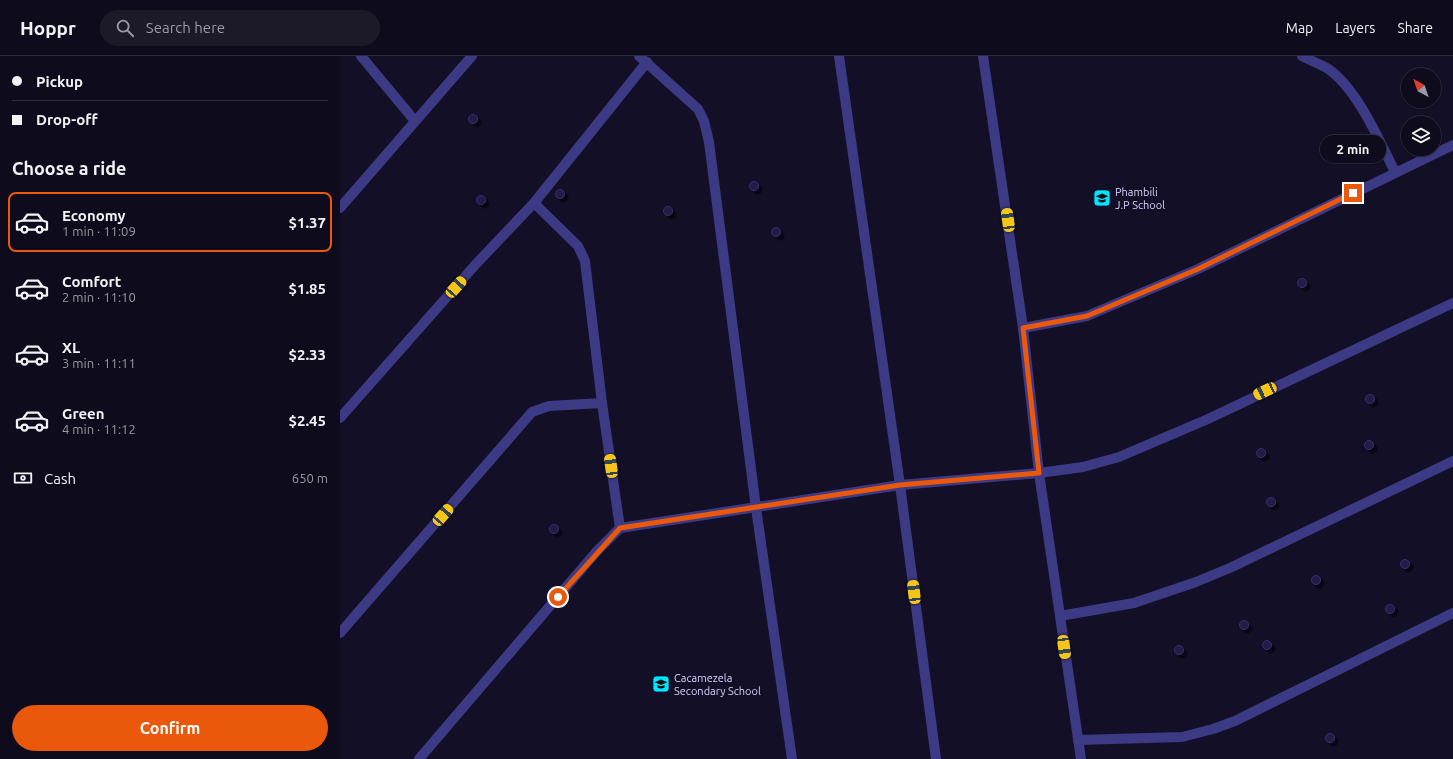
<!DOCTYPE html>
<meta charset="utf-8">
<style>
body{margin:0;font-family:Ubuntu,sans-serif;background:#1c1929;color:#f1f3f6;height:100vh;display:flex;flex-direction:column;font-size:15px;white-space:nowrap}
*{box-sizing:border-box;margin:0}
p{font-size:13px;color:#9b9ba3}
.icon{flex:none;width:22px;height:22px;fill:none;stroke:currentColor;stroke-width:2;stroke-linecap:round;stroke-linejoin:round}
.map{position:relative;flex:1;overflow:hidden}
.side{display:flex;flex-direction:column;background:#0e0b1c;width:340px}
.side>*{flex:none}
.top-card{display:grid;align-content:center;height:88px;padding:0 12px;background:#0e0b1c}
.needle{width:26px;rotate:320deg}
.buttons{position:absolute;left:1061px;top:12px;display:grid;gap:8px}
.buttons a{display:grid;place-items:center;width:40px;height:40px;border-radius:50%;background:#0e0b1c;box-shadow:0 1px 3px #0004,0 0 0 1px #2e2b3b;font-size:20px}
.end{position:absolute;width:18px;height:18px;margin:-9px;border:5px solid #ea580c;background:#fff;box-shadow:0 0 0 2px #fff}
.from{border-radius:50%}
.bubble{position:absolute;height:28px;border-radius:14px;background:#0e0b1c;box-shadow:0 1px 3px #0004,0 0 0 1px #2e2b3b;font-size:13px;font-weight:700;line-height:28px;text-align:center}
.car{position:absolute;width:12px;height:24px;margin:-12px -6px;border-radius:5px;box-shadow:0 0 3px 1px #0007;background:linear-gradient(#f5c518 24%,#345 0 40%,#f5c518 0 76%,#345 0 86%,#f5c518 0)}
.top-card b{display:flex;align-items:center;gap:14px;height:38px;font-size:15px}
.top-card b+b{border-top:1px solid #2e2b3b}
.top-card i{width:10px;height:10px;background:#f1f3f6}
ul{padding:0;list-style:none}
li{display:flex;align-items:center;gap:12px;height:60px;margin:0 8px 6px;padding:0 4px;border:2px solid transparent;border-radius:8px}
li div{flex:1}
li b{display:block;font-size:15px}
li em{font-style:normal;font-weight:700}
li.active{border-color:#ea580c}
li>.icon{width:36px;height:36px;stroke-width:1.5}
h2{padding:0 12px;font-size:18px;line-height:48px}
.pay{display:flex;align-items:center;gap:10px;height:44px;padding:0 12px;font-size:15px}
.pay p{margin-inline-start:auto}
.action{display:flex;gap:8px;margin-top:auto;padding:8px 12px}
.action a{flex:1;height:46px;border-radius:24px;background:#ea580c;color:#fff;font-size:16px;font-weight:700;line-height:46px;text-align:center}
header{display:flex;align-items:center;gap:24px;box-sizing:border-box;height:56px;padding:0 20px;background:#0e0b1c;border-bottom:1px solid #2e2b3b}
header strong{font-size:19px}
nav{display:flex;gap:22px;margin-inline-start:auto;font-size:14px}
.search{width:280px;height:36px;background:#1c1929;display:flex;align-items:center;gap:10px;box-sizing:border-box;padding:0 14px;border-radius:22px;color:#9b9ba3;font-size:15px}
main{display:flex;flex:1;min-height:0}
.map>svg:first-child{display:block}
.building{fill:#241b47;stroke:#3b2d73;filter:url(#shadow)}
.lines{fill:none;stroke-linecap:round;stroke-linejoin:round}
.minor{stroke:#3d3a85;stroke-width:10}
.route{stroke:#ea580c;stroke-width:5}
.labels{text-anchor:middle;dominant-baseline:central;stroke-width:3;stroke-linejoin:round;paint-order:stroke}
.poi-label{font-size:11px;fill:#d9d4ff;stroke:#130f26;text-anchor:start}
</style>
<header>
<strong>Hoppr</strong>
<div class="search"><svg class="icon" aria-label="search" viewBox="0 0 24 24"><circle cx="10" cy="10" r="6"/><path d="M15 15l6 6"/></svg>Search here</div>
<nav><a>Map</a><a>Layers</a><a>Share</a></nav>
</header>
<main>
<section class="side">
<div class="top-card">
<b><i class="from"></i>Pickup</b>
<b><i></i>Drop-off</b>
</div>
<h2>Choose a ride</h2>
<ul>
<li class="active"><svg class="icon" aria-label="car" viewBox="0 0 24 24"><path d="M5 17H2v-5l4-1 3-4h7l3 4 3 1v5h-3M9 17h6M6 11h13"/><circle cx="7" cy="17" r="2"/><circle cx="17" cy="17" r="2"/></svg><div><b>Economy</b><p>1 min · 11:09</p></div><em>$1.37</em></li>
<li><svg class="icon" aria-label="car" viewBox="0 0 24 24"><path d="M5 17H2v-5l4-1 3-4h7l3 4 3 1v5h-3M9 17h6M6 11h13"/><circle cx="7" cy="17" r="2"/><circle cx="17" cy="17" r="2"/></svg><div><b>Comfort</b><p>2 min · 11:10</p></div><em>$1.85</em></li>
<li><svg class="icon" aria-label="car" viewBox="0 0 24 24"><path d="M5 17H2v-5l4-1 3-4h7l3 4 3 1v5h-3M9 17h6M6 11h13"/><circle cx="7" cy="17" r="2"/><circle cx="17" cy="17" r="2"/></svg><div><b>XL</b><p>3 min · 11:11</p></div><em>$2.33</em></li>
<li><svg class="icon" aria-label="car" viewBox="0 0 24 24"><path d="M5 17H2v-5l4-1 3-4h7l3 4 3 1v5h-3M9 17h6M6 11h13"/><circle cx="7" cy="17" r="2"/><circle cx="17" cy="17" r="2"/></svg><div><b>Green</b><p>4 min · 11:12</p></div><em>$2.45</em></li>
</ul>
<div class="pay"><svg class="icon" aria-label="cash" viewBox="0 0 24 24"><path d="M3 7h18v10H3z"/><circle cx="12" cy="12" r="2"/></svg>Cash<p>650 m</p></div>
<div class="action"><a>Confirm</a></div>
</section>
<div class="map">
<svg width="1113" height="703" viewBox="0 0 1113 703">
<defs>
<filter id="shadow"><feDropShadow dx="3.5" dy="3.5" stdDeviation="0" flood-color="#0009"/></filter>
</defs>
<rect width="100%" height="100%" fill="#130f26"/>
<g class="building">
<circle cx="133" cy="63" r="4.5"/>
<circle cx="414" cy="130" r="4.5"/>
<circle cx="220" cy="138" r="4.5"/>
<circle cx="141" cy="144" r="4.5"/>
<circle cx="328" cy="155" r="4.5"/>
<circle cx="436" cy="176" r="4.5"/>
<circle cx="962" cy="227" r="4.5"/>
<circle cx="1030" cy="343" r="4.5"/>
<circle cx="1029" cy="389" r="4.5"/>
<circle cx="921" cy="397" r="4.5"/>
<circle cx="931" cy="446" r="4.5"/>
<circle cx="214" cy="473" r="4.5"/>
<circle cx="1065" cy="508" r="4.5"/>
<circle cx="976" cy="524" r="4.5"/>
<circle cx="1050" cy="553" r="4.5"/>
<circle cx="904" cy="569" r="4.5"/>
<circle cx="927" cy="589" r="4.5"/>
<circle cx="839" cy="594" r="4.5"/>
<circle cx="990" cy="682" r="4.5"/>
</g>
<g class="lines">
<g class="minor">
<polyline points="21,0 75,65"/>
<polyline points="299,0 358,53 364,65 369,86 416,452 452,703"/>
<polyline points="499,0 560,429 596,703"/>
<polyline points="643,0 683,272 699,417 741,703"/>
<path d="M962,0C970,4 979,8 987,12C1017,32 1039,84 1055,116"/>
<polyline points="194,147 238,190 245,205 262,347 280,472"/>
<polyline points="0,152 132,0"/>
<polyline points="683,272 747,260 858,213 1113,89"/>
<polyline points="0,362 136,208 194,147 307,6"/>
<polyline points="720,560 794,547 856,526 892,511 1113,405"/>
<polyline points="0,577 192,356 209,350 262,347"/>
<polyline points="738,684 842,681 873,673 895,665 1113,557"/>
<polyline points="79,703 257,495 280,472 560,429 699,417 743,411 779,401 868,363 1113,247"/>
</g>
</g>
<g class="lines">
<polyline class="route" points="218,541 280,472 560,429 699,417 683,272 747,260 858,213 1013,137"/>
</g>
<defs>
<g id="school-square" transform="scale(0.9)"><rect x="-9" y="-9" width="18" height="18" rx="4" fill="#00e5ff" stroke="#130f26"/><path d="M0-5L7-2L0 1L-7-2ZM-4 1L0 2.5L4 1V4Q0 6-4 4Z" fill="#111"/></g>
</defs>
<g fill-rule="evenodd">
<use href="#school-square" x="762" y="142"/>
<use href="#school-square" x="321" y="628"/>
</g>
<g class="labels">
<g class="poi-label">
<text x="775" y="136">Phambili<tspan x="775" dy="13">J.P School</tspan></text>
<text x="334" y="622">Cacamezela<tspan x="334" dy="13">Secondary School</tspan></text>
</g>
</g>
</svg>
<div class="buttons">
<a><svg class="needle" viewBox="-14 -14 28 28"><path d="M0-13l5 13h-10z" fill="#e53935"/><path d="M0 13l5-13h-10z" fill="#9b9ba3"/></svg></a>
<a><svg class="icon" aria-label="layers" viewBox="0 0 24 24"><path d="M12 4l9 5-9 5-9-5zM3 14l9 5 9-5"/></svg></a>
</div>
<i class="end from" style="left:218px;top:541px"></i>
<i class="end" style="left:1013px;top:137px"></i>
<div class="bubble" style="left:980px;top:79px;width:66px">2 min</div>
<i class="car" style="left:668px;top:164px;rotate:352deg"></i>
<i class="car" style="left:116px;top:231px;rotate:42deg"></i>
<i class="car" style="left:925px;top:335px;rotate:245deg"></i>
<i class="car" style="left:271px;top:410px;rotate:352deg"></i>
<i class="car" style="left:103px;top:459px;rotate:41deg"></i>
<i class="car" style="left:574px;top:536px;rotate:353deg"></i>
<i class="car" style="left:724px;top:591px;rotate:172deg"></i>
</div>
</main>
